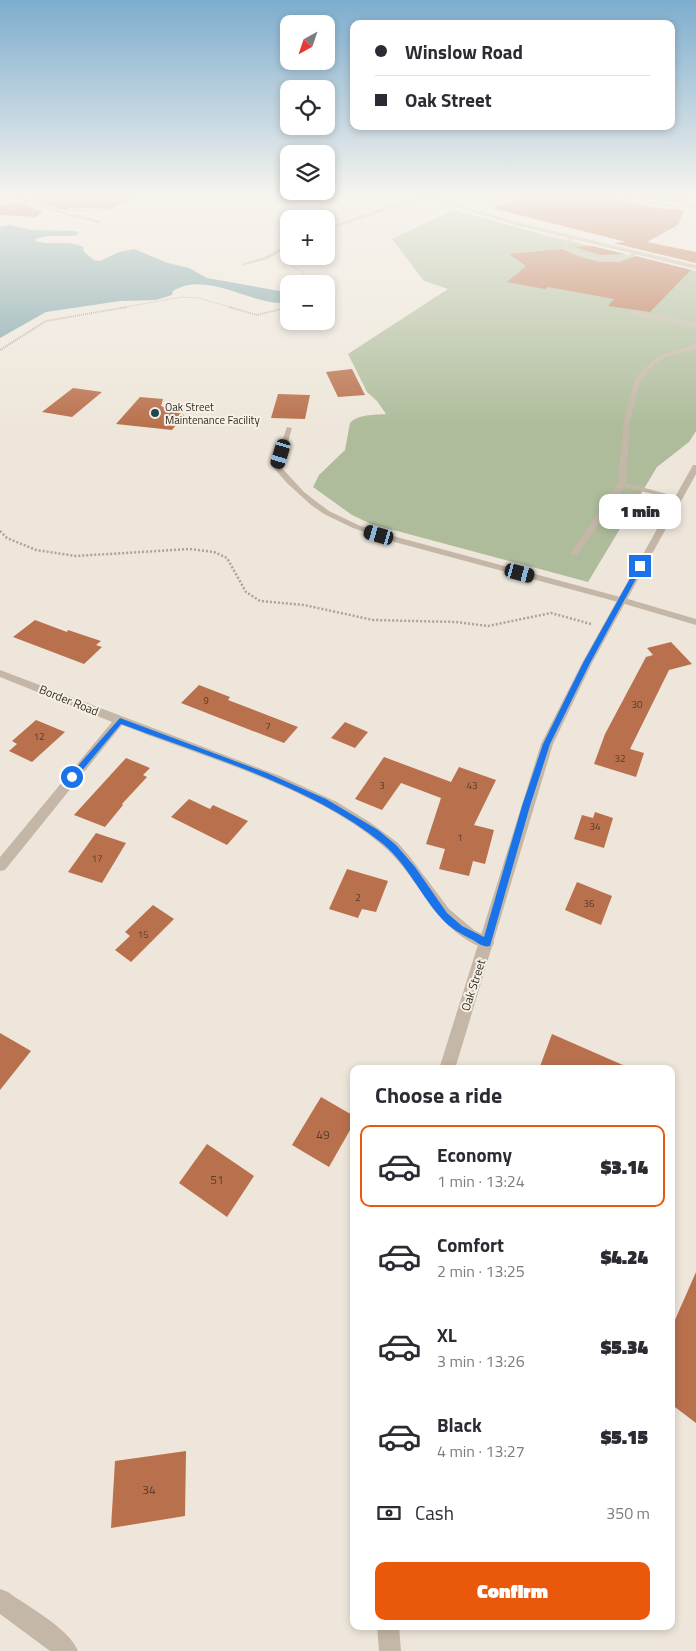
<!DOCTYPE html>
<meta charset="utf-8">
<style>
body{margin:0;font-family:"Titillium Web",sans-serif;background:#f7f7f7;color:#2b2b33;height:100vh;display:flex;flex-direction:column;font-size:19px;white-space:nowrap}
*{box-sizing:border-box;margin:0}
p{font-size:16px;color:#7c7c81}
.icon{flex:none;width:28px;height:28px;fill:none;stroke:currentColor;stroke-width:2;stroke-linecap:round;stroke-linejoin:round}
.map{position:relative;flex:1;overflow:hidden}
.sheet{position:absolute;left:350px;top:1065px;width:325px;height:565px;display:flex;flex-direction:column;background:#fff;border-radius:10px;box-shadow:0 2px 8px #0003}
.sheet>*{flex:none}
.guide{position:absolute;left:350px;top:20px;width:325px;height:110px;border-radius:10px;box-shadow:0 2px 8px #0003;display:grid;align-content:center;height:110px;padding:0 25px;background:#fff}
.needle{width:32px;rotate:220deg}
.fabs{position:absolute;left:280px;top:15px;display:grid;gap:10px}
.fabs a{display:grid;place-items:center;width:55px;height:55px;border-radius:10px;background:#fff;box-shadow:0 2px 8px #0003;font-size:25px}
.end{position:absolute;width:22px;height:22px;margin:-11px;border:6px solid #1a73e8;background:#fff;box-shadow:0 0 0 2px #fff}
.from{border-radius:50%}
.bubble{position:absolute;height:35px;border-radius:10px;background:#fff;box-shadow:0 2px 8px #0003;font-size:16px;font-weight:800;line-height:35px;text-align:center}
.car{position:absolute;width:15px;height:30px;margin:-15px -8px;border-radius:6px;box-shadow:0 0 4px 1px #0007;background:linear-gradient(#222 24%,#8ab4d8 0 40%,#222 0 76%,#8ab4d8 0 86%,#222 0)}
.guide b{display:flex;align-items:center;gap:18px;height:48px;font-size:19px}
.guide b+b{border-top:1px solid #e1e1e2}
.guide i{width:12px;height:12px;background:#2b2b33}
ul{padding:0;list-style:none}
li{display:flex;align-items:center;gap:15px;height:82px;margin:0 10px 8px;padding:0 15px;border:2px solid transparent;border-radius:10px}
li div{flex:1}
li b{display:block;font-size:19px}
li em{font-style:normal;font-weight:800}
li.selected{border-color:#ea580c}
li>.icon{width:45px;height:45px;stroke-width:1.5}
h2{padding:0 25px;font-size:22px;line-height:60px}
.pay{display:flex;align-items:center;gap:12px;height:55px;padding:0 25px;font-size:19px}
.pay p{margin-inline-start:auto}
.cta{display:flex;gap:10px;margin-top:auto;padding:10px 25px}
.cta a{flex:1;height:58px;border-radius:10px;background:#ea580c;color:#fff;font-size:20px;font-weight:800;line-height:58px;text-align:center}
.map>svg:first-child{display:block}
.green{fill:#aebc9b}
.water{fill:#7ca3a8}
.building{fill:#b9714d}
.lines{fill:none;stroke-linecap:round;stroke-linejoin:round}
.path-far2{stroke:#b1a292;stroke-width:1;stroke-dasharray:1 1;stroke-linecap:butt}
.path-far1{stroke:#b1a292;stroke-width:2;stroke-dasharray:1 1;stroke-linecap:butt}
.path{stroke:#b1a292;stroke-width:2.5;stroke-dasharray:2 2;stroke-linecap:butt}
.service{fill:#c5b7a7;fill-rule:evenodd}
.minor{fill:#c5b7a7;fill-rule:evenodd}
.tertiary{fill:#c5b7a7;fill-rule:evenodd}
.route{fill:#1a73e8}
.poi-dot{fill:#21484f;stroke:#f7f0e5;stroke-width:2}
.labels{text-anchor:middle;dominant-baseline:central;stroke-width:4;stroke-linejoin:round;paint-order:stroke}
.number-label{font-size:10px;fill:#543c30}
.far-poi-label{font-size:11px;fill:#322b27;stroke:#f7f0e5;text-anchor:start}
.street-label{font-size:12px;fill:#322b27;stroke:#f7f0e5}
.near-number-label{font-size:12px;fill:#543c30}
</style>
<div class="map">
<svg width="696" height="1651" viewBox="0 0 696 1651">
<rect width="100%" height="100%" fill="#eee6da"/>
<path class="green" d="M454,210L548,236L696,271V431L689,442L657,467L588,582L371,524L352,515L313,487L319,475L345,450L350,423C358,414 374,415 386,414L377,401L367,392L348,354L448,289L424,281L392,239Z"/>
<path class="water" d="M10,225L31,230L75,231L79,232L77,235C62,238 47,233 34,240C49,247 68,239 83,247L84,252L94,260L100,261L119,252L134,249L168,263L189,268L207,278L285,292L288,298L286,303C250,305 207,270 173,291L172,295L156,300L120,301L46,312L0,338V227Z"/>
<g class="building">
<polygon points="25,195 142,195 143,196 109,209 69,207 68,211 35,202 27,199 31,198"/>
<polygon points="531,195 602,195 604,197 658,208 684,210 678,225 647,242 696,252 696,263 613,243 626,242 492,208"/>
<polygon points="614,195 689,195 686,204"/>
<polygon points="17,201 32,208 43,211 36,217 0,215 0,206"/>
<polygon points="592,246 625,254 601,255 574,247"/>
<polygon points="562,249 580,257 600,262 620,262 636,256 691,270 650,312 608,306 614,299 548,287 545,289 507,282 526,266 509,254"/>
<polygon points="352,369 365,395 338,397 326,372"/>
<polygon points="73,388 102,392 72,417 42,412"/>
<polygon points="278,394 310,395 305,419 271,418"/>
<polygon points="140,397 163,399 161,406 184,415 172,430 116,424"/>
<polygon points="35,620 67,632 68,630 101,641 96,645 102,647 84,664 13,637"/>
<polygon points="671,642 692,664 669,670 630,749 644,753 636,777 594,764 605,734 646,657 653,655 647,648"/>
<polygon points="199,685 230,697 228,700 298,727 284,743 181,703"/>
<polygon points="36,720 65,732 32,762 9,751 17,744 12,741"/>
<polygon points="345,722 368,732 355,748 331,738"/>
<polygon points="384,757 451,782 459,767 496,780 474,825 494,830 485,864 473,861 469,876 439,869 445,849 426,844 441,798 401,783 382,810 355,799"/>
<polygon points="126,758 150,768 143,775 147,777 122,804 123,805 105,827 74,815"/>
<polygon points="189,799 210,809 213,805 248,821 227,845 171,817"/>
<polygon points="595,812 613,818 604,848 574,839 582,815 593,818"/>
<polygon points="96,833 126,843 102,883 68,872"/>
<polygon points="347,869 388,881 376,912 362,909 358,918 329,909"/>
<polygon points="577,882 612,896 601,925 565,910"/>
<polygon points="153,905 174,919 131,962 115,950 130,936 125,932"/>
<polygon points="0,1033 31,1051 0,1090"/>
<polygon points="552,1034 632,1069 539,1069"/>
<polygon points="321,1097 354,1116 354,1123 329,1167 292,1145"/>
<polygon points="207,1144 254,1176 227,1217 179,1183"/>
<polygon points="696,1272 696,1423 671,1404 671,1329"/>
<polygon points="186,1451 185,1516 111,1528 115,1461"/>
</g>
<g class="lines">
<g class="path-far2">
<polyline points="659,245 685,220"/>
<polyline points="285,262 304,273 303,284"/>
<polyline points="120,308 182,297 199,298 233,308"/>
<polyline points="285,308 289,307"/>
</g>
<g class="path-far1">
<polyline points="229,307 257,315 289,307"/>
<polyline points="0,350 46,321 127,307"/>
</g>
<polyline class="path" points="0,531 7,538 36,550 76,556 189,549 214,552 227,558 246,592 260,601 304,605 373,620 456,622 488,626 551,613 591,624"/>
<g class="service">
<polygon points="427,197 428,199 398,206 326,231 326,228 395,204"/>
<polygon points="35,204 100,221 100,222 98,223 33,206"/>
<polygon points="69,209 106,210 108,211 71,211"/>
<path d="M572,237L576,238L567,244V246C589,258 612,260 635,253L637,254C616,267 584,259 563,248V242Z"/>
<polygon points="289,244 289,247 268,259 244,265 242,264 264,257"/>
<polygon points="632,311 696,323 696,327 630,314"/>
<polygon points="696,344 696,348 665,357 655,364 641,379 630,420 626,483 682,498 678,500 624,487 577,555 571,555 570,553 618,484 624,420 635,379 651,362 661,355"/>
<polygon points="287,427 292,428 281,467 304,492 317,502 329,511 358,525 393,536 624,598 625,600 624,602 618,602 387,540 353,528 324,514 311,505 287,483 273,467"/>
</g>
<g class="minor">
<polygon points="7,195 13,195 37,205 33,206"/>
<polygon points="196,195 238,195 239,196 198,196"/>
<polygon points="604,195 658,204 696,207 696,209 658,206"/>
<polygon points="621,597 696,619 696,625 618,602 618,598"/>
<path d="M0,670L280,776L337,802L371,823L398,843L410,857L449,909L474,930L492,939L494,943L492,947C485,950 481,947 474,944C431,922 418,875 382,845C314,787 205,758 122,725L5,870L0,871V857L112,722L0,677Z"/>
<path d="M0,1589L8,1592C28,1607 69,1628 78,1651H50L0,1614Z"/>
</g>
<g class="tertiary">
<polygon points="417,195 423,195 523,224 696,265 696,269 520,226"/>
<polygon points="693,465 696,465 696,474 592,663 553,744 455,1069 439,1069 541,744 582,663"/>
<polygon points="377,1626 399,1626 401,1651 379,1651"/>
</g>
</g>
<linearGradient id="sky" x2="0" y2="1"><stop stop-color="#7dadce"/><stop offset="0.46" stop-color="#f7f4ee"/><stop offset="1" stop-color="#f7f4ee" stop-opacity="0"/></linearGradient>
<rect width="696" height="426" fill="url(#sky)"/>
<path class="route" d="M640,564L643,566L590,663L550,744L530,806L490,946C484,948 478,943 473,940C461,934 450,928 442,919C420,895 408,865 383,844C312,786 206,756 121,724L75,779L72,780L68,777L120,718L267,773L326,799L378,830L396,845L415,867L447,913L462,926L484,937L522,806L543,744L583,663L637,566Z"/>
<circle class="poi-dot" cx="155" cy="413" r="5"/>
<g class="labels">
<g class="number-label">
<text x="206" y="700">9</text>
<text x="637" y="704">30</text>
<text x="268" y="726">7</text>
<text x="39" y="736">12</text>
<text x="620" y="758">32</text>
<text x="382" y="785">3</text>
<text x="472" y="785">43</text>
<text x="595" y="826">34</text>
<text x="460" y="837">1</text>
<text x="97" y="858">17</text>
<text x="358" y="897">2</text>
<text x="589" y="903">36</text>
<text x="143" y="934">15</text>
</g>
<g class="far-poi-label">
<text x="165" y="407">Oak Street<tspan x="165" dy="13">Maintenance Facility</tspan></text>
</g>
<g class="street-label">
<text transform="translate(69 700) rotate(22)">Border Road</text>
<text transform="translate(473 985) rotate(-72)">Oak Street</text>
</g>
<g class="near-number-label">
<text x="323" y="1134">49</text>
<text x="217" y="1179">51</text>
<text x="149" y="1489">34</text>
</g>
</g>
</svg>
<div class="fabs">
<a><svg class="needle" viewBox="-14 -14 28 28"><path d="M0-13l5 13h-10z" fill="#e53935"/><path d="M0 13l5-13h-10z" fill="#7c7c81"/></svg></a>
<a><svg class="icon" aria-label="locate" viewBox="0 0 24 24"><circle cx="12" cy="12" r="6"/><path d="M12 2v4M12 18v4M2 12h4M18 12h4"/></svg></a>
<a><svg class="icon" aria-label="layers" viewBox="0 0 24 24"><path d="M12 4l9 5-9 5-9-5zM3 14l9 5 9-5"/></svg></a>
<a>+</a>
<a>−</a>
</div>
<i class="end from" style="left:72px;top:777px"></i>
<i class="end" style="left:640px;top:566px"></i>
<div class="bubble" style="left:599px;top:494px;width:82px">1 min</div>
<i class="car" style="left:281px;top:454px;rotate:197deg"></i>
<i class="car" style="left:379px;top:535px;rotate:286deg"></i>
<i class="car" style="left:520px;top:573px;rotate:105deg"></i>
<div class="guide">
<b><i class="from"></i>Winslow Road</b>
<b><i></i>Oak Street</b>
</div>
<section class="sheet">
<h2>Choose a ride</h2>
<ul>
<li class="selected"><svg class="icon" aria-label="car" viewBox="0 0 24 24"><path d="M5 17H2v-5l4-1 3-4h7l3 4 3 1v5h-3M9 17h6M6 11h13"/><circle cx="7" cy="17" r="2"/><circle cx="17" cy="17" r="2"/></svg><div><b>Economy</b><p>1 min · 13:24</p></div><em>$3.14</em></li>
<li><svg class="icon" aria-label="car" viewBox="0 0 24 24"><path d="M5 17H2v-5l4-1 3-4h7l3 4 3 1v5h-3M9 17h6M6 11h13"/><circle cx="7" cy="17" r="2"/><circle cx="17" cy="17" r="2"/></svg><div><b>Comfort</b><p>2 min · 13:25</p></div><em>$4.24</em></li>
<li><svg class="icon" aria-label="car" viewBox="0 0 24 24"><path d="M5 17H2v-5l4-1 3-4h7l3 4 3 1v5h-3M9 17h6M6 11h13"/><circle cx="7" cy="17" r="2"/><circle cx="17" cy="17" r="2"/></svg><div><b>XL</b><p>3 min · 13:26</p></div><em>$5.34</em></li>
<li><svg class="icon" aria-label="car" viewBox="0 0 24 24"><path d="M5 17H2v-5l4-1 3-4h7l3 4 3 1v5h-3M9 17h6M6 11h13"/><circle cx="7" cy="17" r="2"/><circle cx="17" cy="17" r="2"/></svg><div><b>Black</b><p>4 min · 13:27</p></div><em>$5.15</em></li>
</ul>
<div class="pay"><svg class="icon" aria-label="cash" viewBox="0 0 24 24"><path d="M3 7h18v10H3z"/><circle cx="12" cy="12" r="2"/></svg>Cash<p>350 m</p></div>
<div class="cta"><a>Confirm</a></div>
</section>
</div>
